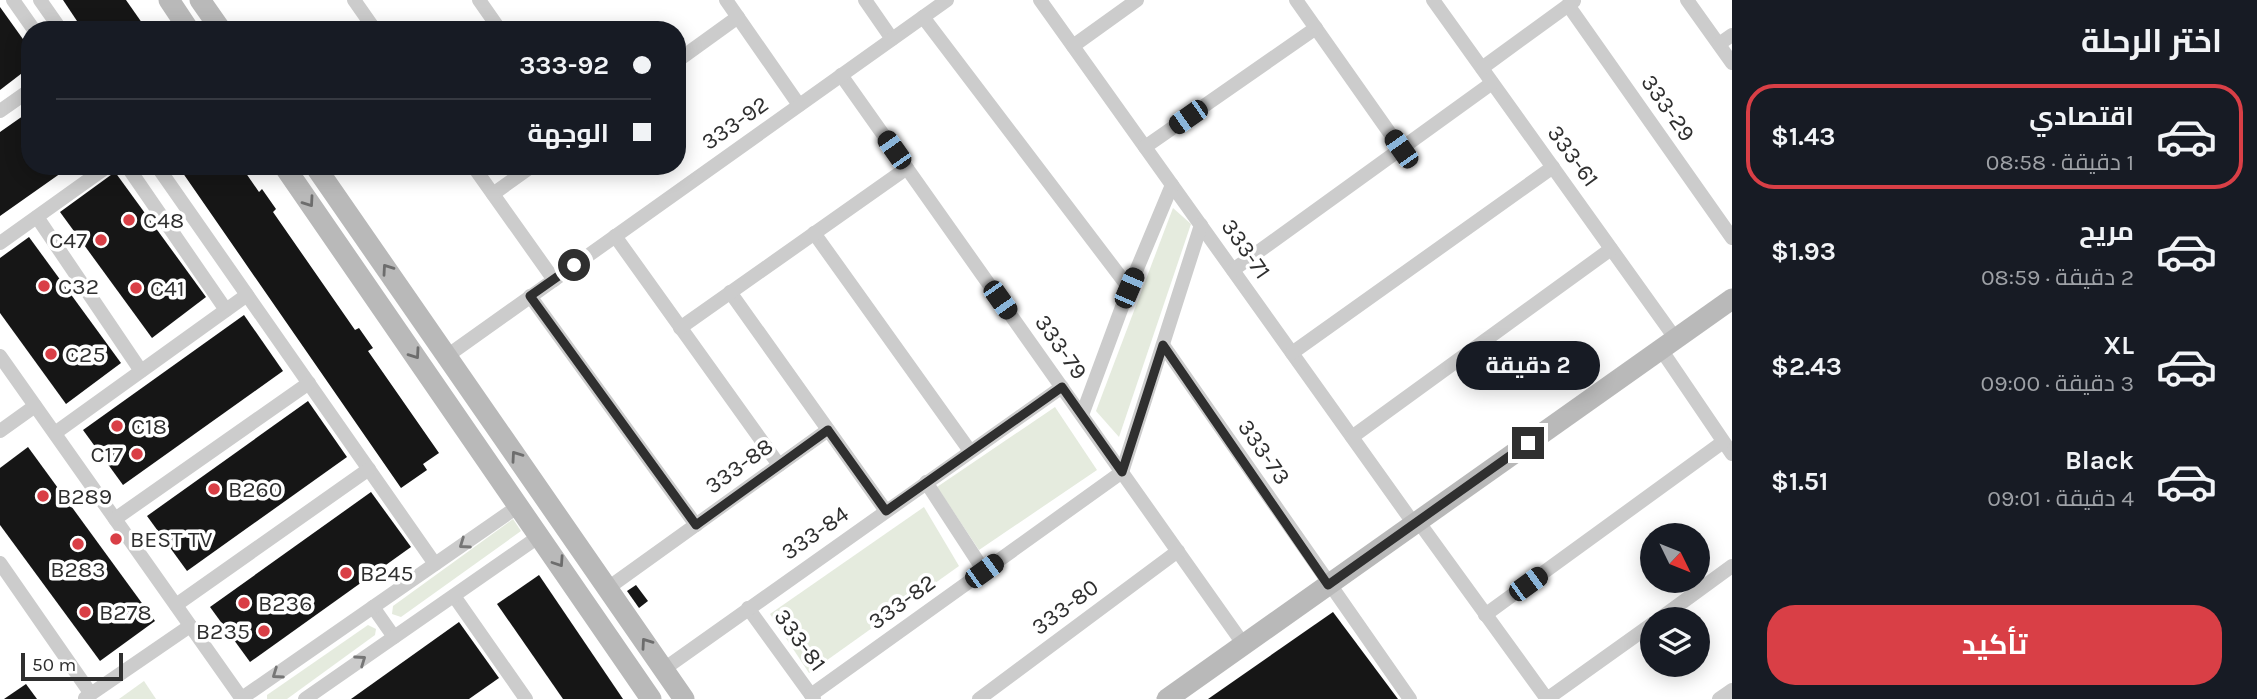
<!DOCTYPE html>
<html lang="ar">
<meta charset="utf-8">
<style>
body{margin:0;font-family:Karla,Cairo,sans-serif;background:#242831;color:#f1f3f6;direction:rtl;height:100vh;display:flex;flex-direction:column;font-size:26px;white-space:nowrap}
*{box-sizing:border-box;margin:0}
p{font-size:23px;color:#9ea1a6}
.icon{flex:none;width:38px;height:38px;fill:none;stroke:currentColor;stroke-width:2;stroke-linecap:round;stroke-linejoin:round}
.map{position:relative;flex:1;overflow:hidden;direction:ltr}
.details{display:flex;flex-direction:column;background:#171b24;width:525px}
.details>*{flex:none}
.banner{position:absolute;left:21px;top:21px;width:665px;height:154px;border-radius:28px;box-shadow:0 4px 18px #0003;direction:rtl;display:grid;align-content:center;height:154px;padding:0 35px;background:#171b24}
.needle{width:46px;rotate:133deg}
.buttons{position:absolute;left:1640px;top:523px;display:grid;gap:14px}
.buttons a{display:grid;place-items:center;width:70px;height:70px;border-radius:50%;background:#171b24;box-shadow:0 4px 18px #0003;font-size:35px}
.scale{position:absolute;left:21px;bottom:18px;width:102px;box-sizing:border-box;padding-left:7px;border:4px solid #2f2f2f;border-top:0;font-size:19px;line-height:24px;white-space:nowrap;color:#2f2f2f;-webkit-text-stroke:5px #fff;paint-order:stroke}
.end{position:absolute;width:32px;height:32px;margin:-16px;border:9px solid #2f2f2f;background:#fff;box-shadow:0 0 0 4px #fff}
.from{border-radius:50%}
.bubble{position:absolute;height:49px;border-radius:24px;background:#171b24;box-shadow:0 4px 18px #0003;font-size:23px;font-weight:700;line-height:49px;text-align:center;direction:rtl}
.car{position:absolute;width:21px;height:42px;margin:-21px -10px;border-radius:9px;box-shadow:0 0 5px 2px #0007;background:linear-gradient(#222 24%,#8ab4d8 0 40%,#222 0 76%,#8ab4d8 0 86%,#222 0)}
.banner b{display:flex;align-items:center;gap:24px;height:66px;font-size:26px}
.banner b+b{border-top:2px solid #363941}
.banner i{width:18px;height:18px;background:#f1f3f6}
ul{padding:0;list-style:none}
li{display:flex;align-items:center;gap:21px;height:105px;margin:0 14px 10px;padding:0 21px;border:4px solid transparent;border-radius:28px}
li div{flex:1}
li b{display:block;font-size:26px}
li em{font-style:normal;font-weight:700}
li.on{border-color:#d93f46}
li>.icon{width:63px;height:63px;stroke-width:1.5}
h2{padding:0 35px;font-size:32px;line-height:84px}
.cta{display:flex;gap:14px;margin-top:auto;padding:14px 35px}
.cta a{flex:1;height:80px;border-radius:28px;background:#d93f46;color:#fff;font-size:28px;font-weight:700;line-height:80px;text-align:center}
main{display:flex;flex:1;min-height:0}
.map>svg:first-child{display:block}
.green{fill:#e5ebde}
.building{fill:#161616}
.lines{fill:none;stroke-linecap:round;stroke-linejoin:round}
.street{stroke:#ccc;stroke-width:14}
.secondary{stroke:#b9b9b9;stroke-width:21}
.oneway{stroke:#6d6d6d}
.oneway2{stroke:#767676}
.route{stroke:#2f2f2f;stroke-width:9}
.poi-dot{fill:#d93f46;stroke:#fff;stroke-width:2.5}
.labels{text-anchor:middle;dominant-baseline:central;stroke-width:7;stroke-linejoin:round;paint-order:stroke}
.street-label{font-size:23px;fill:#2f2f2f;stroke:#fff}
.poi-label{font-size:23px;fill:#2f2f2f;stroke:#fff;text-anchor:start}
</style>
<main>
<section class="details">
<h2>اختر الرحلة</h2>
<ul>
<li class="on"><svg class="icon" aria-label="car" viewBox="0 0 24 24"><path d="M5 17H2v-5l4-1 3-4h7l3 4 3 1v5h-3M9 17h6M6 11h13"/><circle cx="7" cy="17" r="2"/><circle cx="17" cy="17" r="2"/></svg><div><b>اقتصادي</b><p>1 دقيقة · 08:58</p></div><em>$1.43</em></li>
<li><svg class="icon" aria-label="car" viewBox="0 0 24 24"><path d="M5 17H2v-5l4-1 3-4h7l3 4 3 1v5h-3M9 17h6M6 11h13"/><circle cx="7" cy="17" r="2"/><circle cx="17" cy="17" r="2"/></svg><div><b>مريح</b><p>2 دقيقة · 08:59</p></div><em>$1.93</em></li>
<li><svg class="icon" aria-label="car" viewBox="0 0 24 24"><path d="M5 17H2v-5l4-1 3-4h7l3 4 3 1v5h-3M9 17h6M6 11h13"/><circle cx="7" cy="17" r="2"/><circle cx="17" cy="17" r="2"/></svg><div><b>XL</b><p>3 دقيقة · 09:00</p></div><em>$2.43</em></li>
<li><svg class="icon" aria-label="car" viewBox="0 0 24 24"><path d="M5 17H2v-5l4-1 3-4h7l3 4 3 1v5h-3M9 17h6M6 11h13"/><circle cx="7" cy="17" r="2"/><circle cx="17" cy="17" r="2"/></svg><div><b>Black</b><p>4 دقيقة · 09:01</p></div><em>$1.51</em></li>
</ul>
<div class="cta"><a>تأكيد</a></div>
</section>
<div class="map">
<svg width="1732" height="699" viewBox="0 0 1732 699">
<rect width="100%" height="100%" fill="#fff"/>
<g class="green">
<polygon points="1173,208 1191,224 1119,437 1096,411"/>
<polygon points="1055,407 1097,470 979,550 937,487"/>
<polygon points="924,507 959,566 809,673 770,614"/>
<polygon points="513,519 521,531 401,617 392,614 393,606"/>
<polygon points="368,625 376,629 375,635 287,699 267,699 267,695"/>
<polygon points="144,681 156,699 119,699"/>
</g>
<g class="building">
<polygon points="63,0 126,0 147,30 83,30"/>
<polygon points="0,7 30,49 30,67 0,90"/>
<polygon points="30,111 30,166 71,166 0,216 0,132"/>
<polygon points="178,166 241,166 259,192 262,189 276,209 273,212 355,330 359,328 373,348 368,351 439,453 423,464 427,470 401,488"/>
<polygon points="115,172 206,297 152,338 60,212"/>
<polygon points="29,237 121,363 66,404 0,313 0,258"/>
<polygon points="244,315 283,371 123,485 83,430"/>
<polygon points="308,401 347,457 187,571 147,516"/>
<polygon points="28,447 155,621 100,661 0,525 0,468"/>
<polygon points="371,492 411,547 250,662 210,607"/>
<polygon points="539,575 623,699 563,699 497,604"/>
<polygon points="636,585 648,601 639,608 627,591"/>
<polygon points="1333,612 1398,699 1208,699"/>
<polygon points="459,622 499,678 469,699 351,699"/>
<polygon points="26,684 37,699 4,699"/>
</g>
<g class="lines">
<g class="street">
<polyline points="13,0 34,30"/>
<polyline points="40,0 61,30"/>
<polyline points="354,0 375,30"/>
<polyline points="479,0 500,30"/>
<polyline points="726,0 799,105"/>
<polyline points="865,0 892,39"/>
<polyline points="1040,0 1414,524"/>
<polyline points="1296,0 1401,149"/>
<polyline points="1433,0 1675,338"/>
<polyline points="1687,0 1732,63"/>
<polyline points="1568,5 1732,238"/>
<polyline points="923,17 1129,288"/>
<polyline points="1719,44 1732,35"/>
<polyline points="1073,46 1137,0"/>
<polyline points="677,61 738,17"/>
<polyline points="1482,68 1574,1"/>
<polyline points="841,75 1244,645"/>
<polyline points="0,111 30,90"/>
<polyline points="1145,147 1316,28"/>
<polyline points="127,166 226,310"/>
<polyline points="157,166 435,564"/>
<polyline points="473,166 554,280"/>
<polyline points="493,194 532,166"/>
<polyline points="37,217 141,371"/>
<polyline points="814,233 970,451"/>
<polyline points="615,236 779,465"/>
<polyline points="0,243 108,166"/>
<polyline points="1233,270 1492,83"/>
<polyline points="730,292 886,511"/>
<polyline points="530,296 696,525"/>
<polyline points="680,328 907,168"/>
<polyline points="1163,345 1410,699"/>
<polyline points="1660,348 1732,454"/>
<polyline points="1292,353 1553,167"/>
<polyline points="0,356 242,699"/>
<polyline points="447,356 947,0"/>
<polyline points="1082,415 1129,288 1172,185"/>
<polyline points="0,431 35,406"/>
<polyline points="55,433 247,295"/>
<polyline points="1352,437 1611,249"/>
<polyline points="926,482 984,571"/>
<polyline points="115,519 309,383"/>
<polyline points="1418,521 1547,699 1652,624"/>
<polyline points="0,563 91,694"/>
<polyline points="608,588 828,430"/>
<polyline points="454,596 526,699"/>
<polyline points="176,605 369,469"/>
<polyline points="373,607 394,637"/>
<polyline points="748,608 814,699"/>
<polyline points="1485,615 1723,442"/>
<polyline points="1658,620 1732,566"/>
<polyline points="664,669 1062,387"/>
<polyline points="811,695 1122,472 1201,225"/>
<polyline points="85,698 190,626"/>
<polyline points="242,698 520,505"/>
<polyline points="305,699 541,535"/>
<polyline points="979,699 1178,551"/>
<polyline points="1719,699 1732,690"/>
</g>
<g class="secondary">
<polyline points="169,0 189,30"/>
<polyline points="200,0 221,30"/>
<polyline points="284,166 651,699"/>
<polyline points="315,166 684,699"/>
<polyline points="1167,699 1732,299"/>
</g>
</g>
<defs><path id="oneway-chevron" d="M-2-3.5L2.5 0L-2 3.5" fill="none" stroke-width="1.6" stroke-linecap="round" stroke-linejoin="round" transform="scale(1.75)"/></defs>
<g class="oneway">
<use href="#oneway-chevron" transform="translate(309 202) rotate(55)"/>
<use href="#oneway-chevron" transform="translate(387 269) rotate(-125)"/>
<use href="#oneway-chevron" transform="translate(415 354) rotate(55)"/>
<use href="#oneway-chevron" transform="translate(516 456) rotate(-125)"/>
<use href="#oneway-chevron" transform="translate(559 562) rotate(56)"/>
<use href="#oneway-chevron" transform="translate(646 643) rotate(-125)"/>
</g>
<g class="oneway2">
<use href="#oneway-chevron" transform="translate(464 544) rotate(145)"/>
<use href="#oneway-chevron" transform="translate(361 660) rotate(-35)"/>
<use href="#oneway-chevron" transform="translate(277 674) rotate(145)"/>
</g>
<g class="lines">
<polyline class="route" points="574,265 530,296 696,525 828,430 886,511 1062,387 1122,472 1163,345 1328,585 1528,443"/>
</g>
<g class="poi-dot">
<circle cx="129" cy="220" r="7"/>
<circle cx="101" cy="240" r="7"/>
<circle cx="44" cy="286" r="7"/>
<circle cx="136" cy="288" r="7"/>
<circle cx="51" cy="354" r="7"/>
<circle cx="117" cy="426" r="7"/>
<circle cx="137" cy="454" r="7"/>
<circle cx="214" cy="489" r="7"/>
<circle cx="43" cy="496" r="7"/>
<circle cx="116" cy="539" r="7"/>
<circle cx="78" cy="544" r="7"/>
<circle cx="346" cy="573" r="7"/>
<circle cx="244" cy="603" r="7"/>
<circle cx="85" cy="612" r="7"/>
<circle cx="264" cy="631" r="7"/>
</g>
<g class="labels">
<g class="street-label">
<text transform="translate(1668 108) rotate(55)">333-29</text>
<text transform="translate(735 123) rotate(-35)">333-92</text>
<text transform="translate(1573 156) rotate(54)">333-61</text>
<text transform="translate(1246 249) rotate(55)">333-71</text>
<text transform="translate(1061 347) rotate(55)">333-79</text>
<text transform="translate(1264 452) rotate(55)">333-73</text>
<text transform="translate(739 466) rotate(-36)">333-88</text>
<text transform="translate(815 533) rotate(-35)">333-84</text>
<text transform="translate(902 602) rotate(-36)">333-82</text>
<text transform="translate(1065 607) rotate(-37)">333-80</text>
<text transform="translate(800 640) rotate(54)">333-81</text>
</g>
<g class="poi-label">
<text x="143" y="220">C48</text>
<text x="87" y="240" text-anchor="end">C47</text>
<text x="58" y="286">C32</text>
<text x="150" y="288">C41</text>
<text x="65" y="354">C25</text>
<text x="131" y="426">C18</text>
<text x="123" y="454" text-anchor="end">C17</text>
<text x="228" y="489">B260</text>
<text x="57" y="496">B289</text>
<text x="130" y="539">BEST TV</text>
<text x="78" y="569" text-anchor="middle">B283</text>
<text x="360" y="573">B245</text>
<text x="258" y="603">B236</text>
<text x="99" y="612">B278</text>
<text x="250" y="631" text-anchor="end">B235</text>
</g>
</g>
</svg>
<div class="buttons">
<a><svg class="needle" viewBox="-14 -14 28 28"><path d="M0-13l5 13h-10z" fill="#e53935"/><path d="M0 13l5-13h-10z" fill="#9ea1a6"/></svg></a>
<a><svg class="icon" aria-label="layers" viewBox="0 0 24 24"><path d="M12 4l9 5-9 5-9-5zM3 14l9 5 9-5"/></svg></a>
</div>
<div class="scale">50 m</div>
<i class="end from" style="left:574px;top:265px"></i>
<i class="end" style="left:1528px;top:443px"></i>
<div class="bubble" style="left:1456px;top:341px;width:144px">2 دقيقة</div>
<i class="car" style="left:1188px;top:117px;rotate:235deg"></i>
<i class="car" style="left:1401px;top:149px;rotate:325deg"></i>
<i class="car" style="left:894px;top:150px;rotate:325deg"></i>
<i class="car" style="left:1129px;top:288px;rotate:23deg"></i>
<i class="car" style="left:1000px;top:300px;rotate:145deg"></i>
<i class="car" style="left:984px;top:571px;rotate:54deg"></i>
<i class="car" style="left:1528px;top:584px;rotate:54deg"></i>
<div class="banner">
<b><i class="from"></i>333-92</b>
<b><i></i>الوجهة</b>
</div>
</div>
</main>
